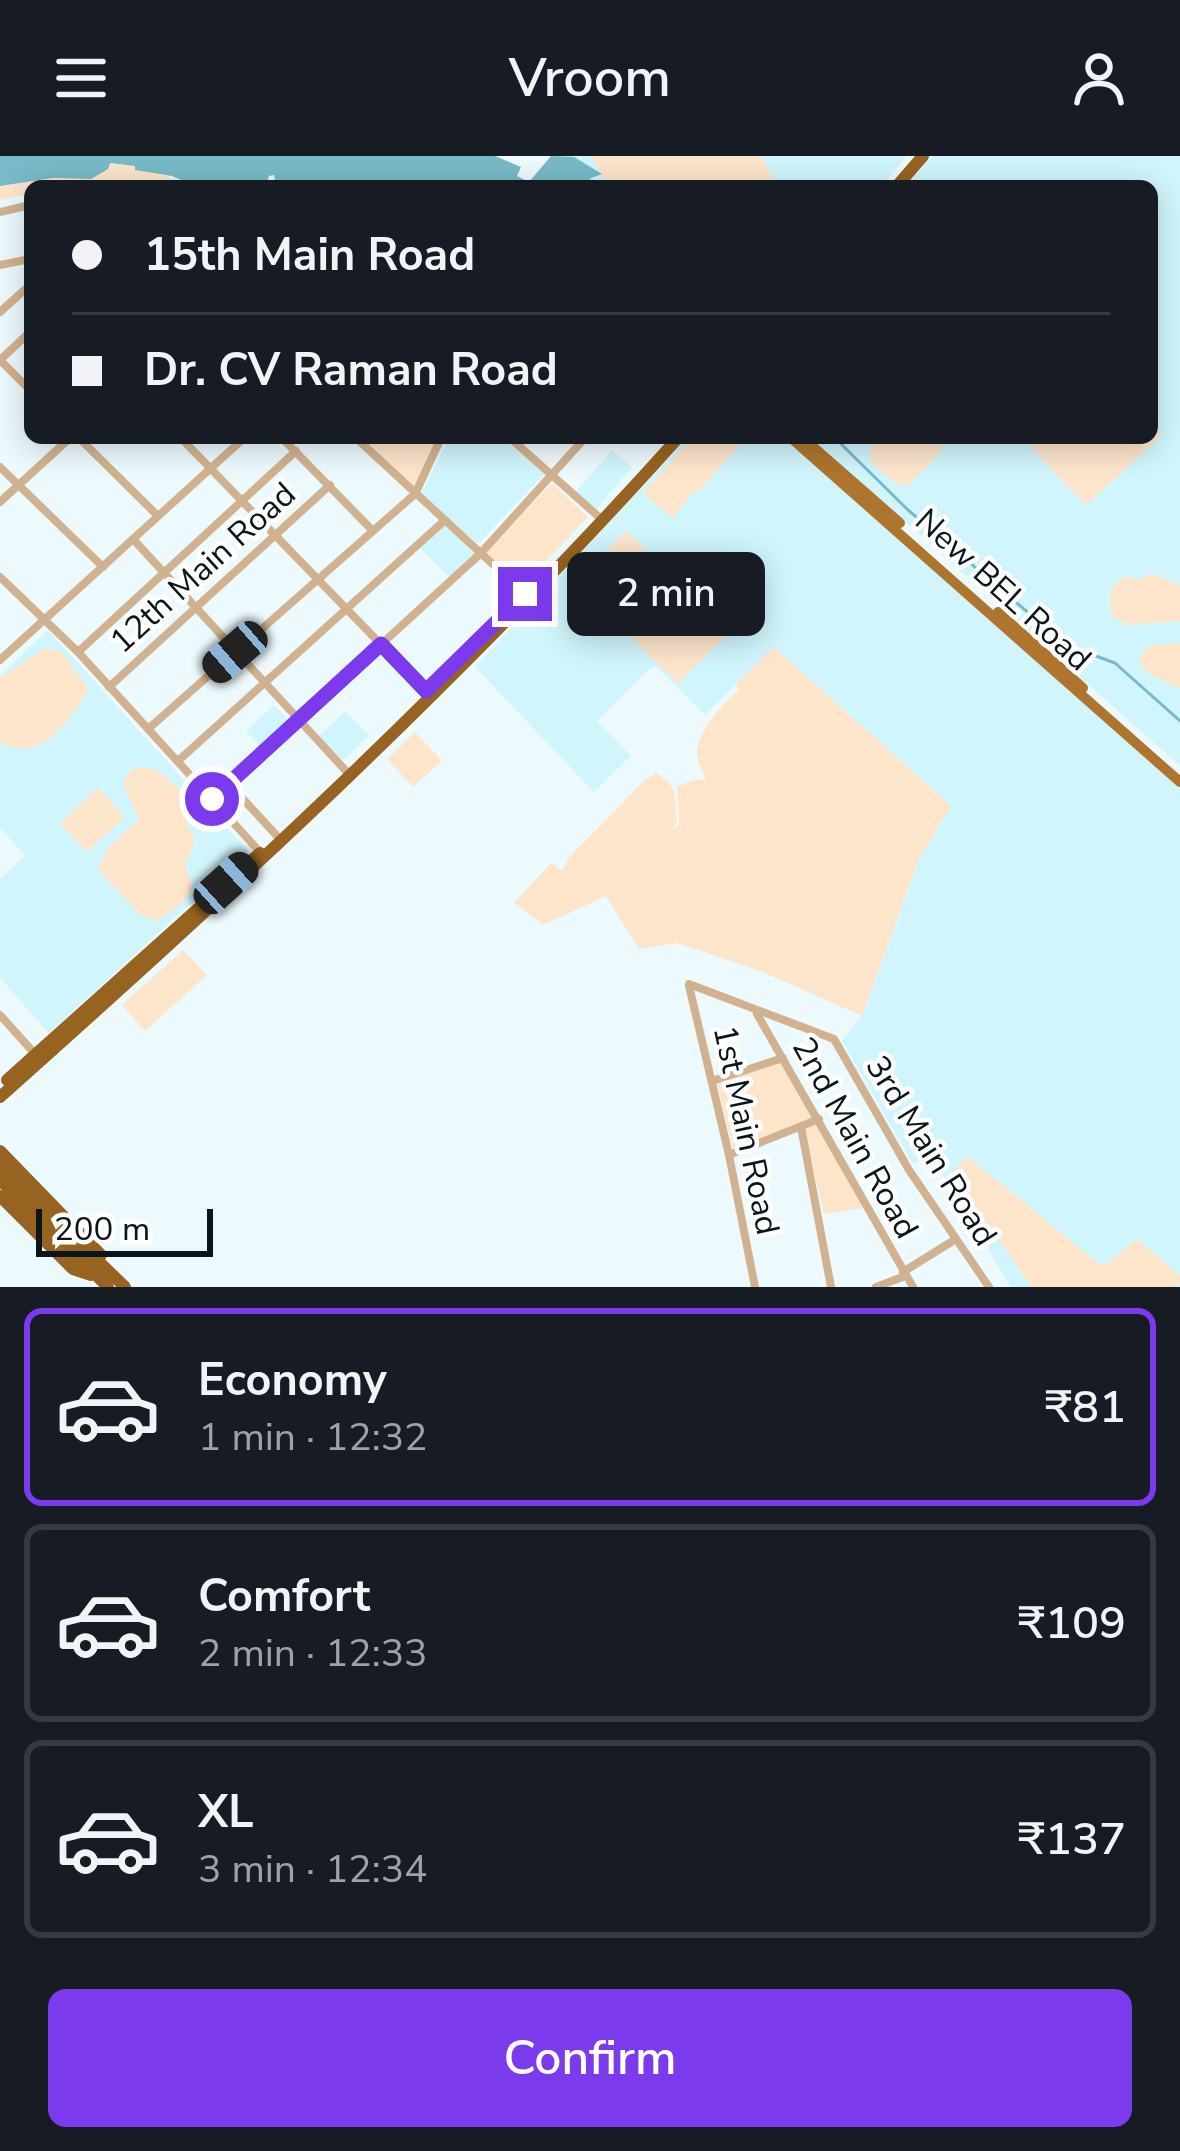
<!DOCTYPE html>
<meta charset="utf-8">
<style>
body{margin:0;font-family:"Nunito Sans",sans-serif;background:#20242c;color:#f1f3f6;height:100vh;display:flex;flex-direction:column;font-size:45px;white-space:nowrap}
*{box-sizing:border-box;margin:0}
p{font-size:39px;color:#9ea1a6}
.icon{flex:none;width:66px;height:66px;fill:none;stroke:currentColor;stroke-width:2;stroke-linecap:round;stroke-linejoin:round}
.map{position:relative;height:1131px;overflow:hidden}
.drawer{display:flex;flex-direction:column;background:#171b24;flex:1}
.drawer>*{flex:none}
.top-card{position:absolute;left:24px;top:24px;width:1134px;height:264px;border-radius:18px;box-shadow:0 6px 30px #0003;display:grid;align-content:center;height:264px;padding:0 48px;background:#171b24}
.scale{position:absolute;left:36px;bottom:30px;width:177px;box-sizing:border-box;padding-left:12px;border:6px solid #0a1619;border-top:0;font-size:33px;line-height:42px;white-space:nowrap;color:#0a1619;-webkit-text-stroke:9px #fff;paint-order:stroke}
.end{position:absolute;width:54px;height:54px;margin:-27px;border:15px solid #7c3aed;background:#fff;box-shadow:0 0 0 6px #fff}
.from{border-radius:50%}
.bubble{position:absolute;height:84px;border-radius:18px;background:#171b24;box-shadow:0 6px 30px #0003;font-size:39px;font-weight:600;line-height:84px;text-align:center}
.car{position:absolute;width:36px;height:72px;margin:-36px -18px;border-radius:15px;box-shadow:0 0 9px 3px #0007;background:linear-gradient(#222 24%,#8ab4d8 0 40%,#222 0 76%,#8ab4d8 0 86%,#222 0)}
.top-card b{display:flex;align-items:center;gap:42px;height:114px;font-size:45px}
.top-card b+b{border-top:3px solid #363941}
.top-card i{width:30px;height:30px;background:#f1f3f6}
ul{padding:21px 0 0;list-style:none}
li{display:flex;align-items:center;gap:36px;height:198px;margin:0 24px 18px;padding:0 24px;border:6px solid #363941;border-radius:18px}
li div{flex:1}
li b{display:block;font-size:45px}
li em{font-style:normal;font-weight:600}
li.on{border-color:#7c3aed}
li>.icon{width:108px;height:108px;stroke-width:1.5}
.action{display:flex;gap:24px;margin-top:auto;padding:24px 48px}
.action a{flex:1;height:138px;border-radius:18px;background:#7c3aed;color:#fff;font-size:48px;font-weight:600;line-height:138px;text-align:center}
header{display:flex;justify-content:space-between;align-items:center;height:156px;padding:0 48px;background:#171b24;font-size:54px;font-weight:600}
.map>svg:first-child{display:block}
.built{fill:#d1f5fc}
.green{fill:#fde5cc}
.water{fill:#78bac7}
.lines{fill:none;stroke-linecap:round;stroke-linejoin:round}
.stream{stroke:#78bac7;stroke-width:3}
.minor{stroke:#d1b290;stroke-width:8}
.major{stroke:#ad752e;stroke-width:10}
.highway{stroke:#966320;stroke-width:12}
.route{stroke:#7c3aed;stroke-width:15}
.labels{text-anchor:middle;dominant-baseline:central;stroke-width:9;stroke-linejoin:round;paint-order:stroke}
.street-label{font-size:33px;fill:#0a1619;stroke:#fff}
</style>
<header><svg class="icon" aria-label="menu" viewBox="0 0 24 24"><path d="M4 6h16M4 12h16M4 18h16"/></svg>Vroom<svg class="icon" aria-label="person" viewBox="0 0 24 24"><circle cx="12" cy="8" r="4"/><path d="M4 21q1-7 8-7t8 7"/></svg></header>
<div class="map">
<svg width="1180" height="1131" viewBox="0 0 1180 1131">
<rect width="100%" height="100%" fill="#edfafd"/>
<g class="built">
<polygon points="551,0 907,0 881,30 530,30"/>
<polygon points="932,0 1180,0 1180,610 811,282 1152,282 1152,30 906,30"/>
<polygon points="449,282 505,282 545,317 478,388 421,338"/>
<polygon points="688,282 783,282 1180,632 1180,1131 1011,1131 930,999 913,1008 842,885 862,860 919,703 951,650 774,491 705,559 654,509 597,565 631,600 594,636 475,511"/>
<polygon points="612,294 632,311 595,355 575,337"/>
<polygon points="445,367 475,398 450,422 420,392"/>
<polygon points="48,474 248,695 49,877 0,822 0,723 25,699 0,672 0,519"/>
<polygon points="274,549 291,567 263,593 246,575"/>
<polygon points="345,555 369,580 342,605 318,581"/>
</g>
<g class="green">
<polygon points="591,0 761,0 777,30 609,30"/>
<polygon points="109,7 136,10 194,30 30,30 30,38 0,44 0,30 53,22 91,23"/>
<polygon points="1152,260 1157,263 1160,281 1086,349 1025,285 1028,282 1152,282"/>
<polygon points="360,282 436,282 414,333"/>
<polygon points="692,282 746,282 698,336 694,334 673,363 643,337"/>
<polygon points="876,282 944,282 939,298 909,329 899,329 873,309 869,296"/>
<polygon points="552,327 588,361 521,431 485,396"/>
<polygon points="627,375 729,477 678,528 575,427"/>
<path d="M1151,417L1180,430V465L1129,469L1113,462C1107,444 1109,428 1127,420L1139,424Z"/>
<path d="M1180,487V534C1165,520 1144,524 1139,502L1149,490Z"/>
<path d="M774,491L951,650L919,703L862,860L763,816L677,787L639,793L606,740L543,769L514,747L551,707L562,715L570,700L647,622L656,618C679,627 675,645 677,667L669,675L679,668L677,630L698,623L706,625C703,616 696,604 697,595C699,575 724,545 739,535L736,528Z"/>
<path d="M45,492L62,496L89,533C68,566 43,607 0,587V522Z"/>
<polygon points="415,576 442,605 413,631 387,603"/>
<path d="M140,611L157,614L186,639C187,646 184,653 186,660C190,688 203,677 185,708L193,732L180,749L156,765L140,759L98,713L108,692L139,663L123,627L130,615Z"/>
<polygon points="98,632 125,661 86,696 60,667"/>
<polygon points="183,794 207,819 145,875 122,849"/>
<polygon points="781,907 813,961 733,994 717,927"/>
<polygon points="819,967 863,1052 824,1058 804,974"/>
<polygon points="968,1001 1103,1111 1137,1083 1180,1120 1180,1127 1175,1131 1031,1131 953,1015"/>
</g>
<polygon class="water" points="0,0 495,0 521,11 517,20 529,26 551,0 574,1 602,18 591,22 586,30 276,30 274,19 269,20 266,30 194,30 172,20 135,14 135,10 110,7 108,13 91,23 53,22 0,30"/>
<g class="lines">
<polyline class="stream" points="835,282 907,353 1066,489 1115,507 1180,565"/>
<g class="minor">
<polyline points="0,56 30,49"/>
<polyline points="0,109 30,103"/>
<polyline points="0,156 30,129"/>
<polyline points="0,204 30,234"/>
<polyline points="0,204 30,176"/>
<polyline points="79,282 158,360"/>
<polyline points="181,282 426,535"/>
<polyline points="282,282 373,375"/>
<polyline points="356,282 525,438"/>
<polyline points="510,282 599,361"/>
<polyline points="667,282 668,283"/>
<polyline points="0,311 103,411"/>
<polyline points="0,346 70,282"/>
<polyline points="133,383 346,615"/>
<polyline points="0,421 78,496 260,696"/>
<polyline points="78,496 296,295"/>
<polyline points="0,504 244,282"/>
<polyline points="109,531 330,329"/>
<polyline points="148,573 415,338 441,282"/>
<polyline points="178,605 444,365"/>
<polyline points="212,643 480,398 585,282"/>
<polyline points="244,644 277,680"/>
<polyline points="689,828 834,883 909,1014 989,1131"/>
<polyline points="689,830 729,999 755,1131"/>
<polyline points="757,858 913,1131"/>
<polyline points="0,859 35,898"/>
<polyline points="712,925 783,902"/>
<polyline points="801,971 831,1131"/>
<polyline points="729,999 819,963"/>
<polyline points="903,1116 956,1083"/>
<polyline points="876,1131 905,1120"/>
</g>
<g class="major">
<polyline points="791,282 1180,626"/>
<polyline points="803,282 900,367"/>
<polyline points="998,456 1083,532"/>
</g>
<g class="highway">
<polyline points="897,30 923,0"/>
<polyline points="451,511 487,475"/>
<polyline points="7,924 260,697"/>
<path d="M0,941C236,731 467,517 678,282"/>
<polyline points="0,995 101,1099"/>
<polyline points="0,1010 125,1131"/>
<polyline points="0,1024 108,1131"/>
<polyline points="0,1040 73,1113 91,1119"/>
</g>
</g>
<g class="lines">
<polyline class="route" points="212,643 381,488 426,535 525,438"/>
</g>
<g class="labels">
<g class="street-label">
<text transform="translate(203 412) rotate(-42)">12th Main Road</text>
<text transform="translate(1003 434) rotate(42)">New BEL Road</text>
<text transform="translate(746 974) rotate(78)">1st Main Road</text>
<text transform="translate(855 982) rotate(61)">2nd Main Road</text>
<text transform="translate(931 995) rotate(58)">3rd Main Road</text>
</g>
</g>
</svg>
<div class="scale">200 m</div>
<i class="end from" style="left:212px;top:643px"></i>
<i class="end" style="left:525px;top:438px"></i>
<div class="bubble" style="left:567px;top:396px;width:198px">2 min</div>
<i class="car" style="left:235px;top:496px;rotate:229deg"></i>
<i class="car" style="left:226px;top:727px;rotate:48deg"></i>
<div class="top-card">
<b><i class="from"></i>15th Main Road</b>
<b><i></i>Dr. CV Raman Road</b>
</div>
</div>
<section class="drawer">
<ul>
<li class="on"><svg class="icon" aria-label="car" viewBox="0 0 24 24"><path d="M5 17H2v-5l4-1 3-4h7l3 4 3 1v5h-3M9 17h6M6 11h13"/><circle cx="7" cy="17" r="2"/><circle cx="17" cy="17" r="2"/></svg><div><b>Economy</b><p>1 min · 12:32</p></div><em>₹81</em></li>
<li><svg class="icon" aria-label="car" viewBox="0 0 24 24"><path d="M5 17H2v-5l4-1 3-4h7l3 4 3 1v5h-3M9 17h6M6 11h13"/><circle cx="7" cy="17" r="2"/><circle cx="17" cy="17" r="2"/></svg><div><b>Comfort</b><p>2 min · 12:33</p></div><em>₹109</em></li>
<li><svg class="icon" aria-label="car" viewBox="0 0 24 24"><path d="M5 17H2v-5l4-1 3-4h7l3 4 3 1v5h-3M9 17h6M6 11h13"/><circle cx="7" cy="17" r="2"/><circle cx="17" cy="17" r="2"/></svg><div><b>XL</b><p>3 min · 12:34</p></div><em>₹137</em></li>
</ul>
<div class="action"><a>Confirm</a></div>
</section>
